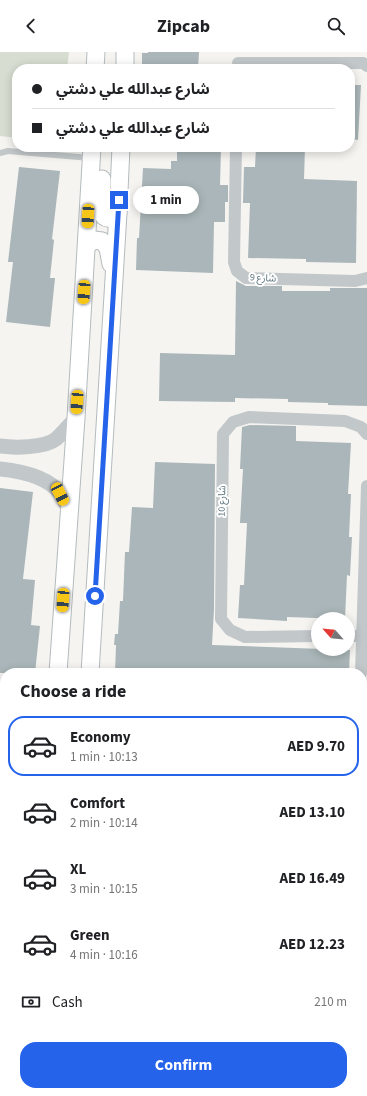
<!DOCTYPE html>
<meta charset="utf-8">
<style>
body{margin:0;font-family:"Source Sans 3","Noto Sans Arabic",sans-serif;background:#f2f2f2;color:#202124;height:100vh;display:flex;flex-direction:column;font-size:15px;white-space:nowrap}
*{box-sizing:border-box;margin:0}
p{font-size:13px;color:#757577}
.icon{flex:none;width:22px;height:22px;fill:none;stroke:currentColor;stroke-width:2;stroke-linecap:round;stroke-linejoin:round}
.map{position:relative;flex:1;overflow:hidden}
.sheet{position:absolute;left:0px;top:616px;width:367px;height:428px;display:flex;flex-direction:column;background:#fff;border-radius:16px 16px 0 0;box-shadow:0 2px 10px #0003}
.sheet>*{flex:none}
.guide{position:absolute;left:12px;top:12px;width:343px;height:88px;border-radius:16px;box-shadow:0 2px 10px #0003;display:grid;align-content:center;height:88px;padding:0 20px;background:#fff}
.needle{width:26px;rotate:297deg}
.tools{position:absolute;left:311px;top:560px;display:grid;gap:8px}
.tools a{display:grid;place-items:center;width:44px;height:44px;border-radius:50%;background:#fff;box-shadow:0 2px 10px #0003;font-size:20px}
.end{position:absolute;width:18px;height:18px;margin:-9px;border:5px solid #2563eb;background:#fff;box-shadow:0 0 0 2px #fff}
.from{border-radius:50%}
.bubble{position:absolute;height:28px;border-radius:14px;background:#fff;box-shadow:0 2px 10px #0003;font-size:13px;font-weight:700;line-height:28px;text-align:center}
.car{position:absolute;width:12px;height:24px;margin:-12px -6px;border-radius:5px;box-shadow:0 0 3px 1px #0007;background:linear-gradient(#f5c518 24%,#345 0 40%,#f5c518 0 76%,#345 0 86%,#f5c518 0)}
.guide b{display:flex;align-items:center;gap:14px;height:38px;font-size:15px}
.guide b+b{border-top:1px solid #e0e0e0}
.guide i{width:10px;height:10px;background:#202124}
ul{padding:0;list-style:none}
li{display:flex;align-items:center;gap:12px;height:60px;margin:0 8px 6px;padding:0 12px;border:2px solid transparent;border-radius:16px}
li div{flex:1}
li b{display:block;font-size:15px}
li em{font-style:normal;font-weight:700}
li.selected{border-color:#2563eb}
li>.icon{width:36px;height:36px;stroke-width:1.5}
h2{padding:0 20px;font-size:18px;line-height:48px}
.pay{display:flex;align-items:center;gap:10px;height:44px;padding:0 20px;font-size:15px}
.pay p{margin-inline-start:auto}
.cta{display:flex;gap:8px;margin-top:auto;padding:8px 20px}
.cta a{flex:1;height:46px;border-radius:16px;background:#2563eb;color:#fff;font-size:16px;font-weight:700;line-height:46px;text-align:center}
header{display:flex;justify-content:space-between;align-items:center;height:52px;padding:0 20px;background:#fff;font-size:18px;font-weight:700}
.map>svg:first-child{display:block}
.built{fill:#e6e6e4}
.green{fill:#d7ddd1}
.building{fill:#aab6b9}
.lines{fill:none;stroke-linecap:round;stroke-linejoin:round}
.secondary-casing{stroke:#b4bbbe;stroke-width:19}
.service{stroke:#c2c7ca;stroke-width:6}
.minor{stroke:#c2c7ca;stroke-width:12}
.tertiary{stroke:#c2c7ca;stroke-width:15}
.secondary{stroke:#fff;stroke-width:17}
.route{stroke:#2563eb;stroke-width:5}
.labels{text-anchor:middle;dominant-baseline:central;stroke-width:4;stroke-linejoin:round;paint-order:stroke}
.street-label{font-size:10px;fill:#5d767f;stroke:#fff}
</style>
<header><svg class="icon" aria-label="back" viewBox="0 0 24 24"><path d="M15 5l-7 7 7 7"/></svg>Zipcab<svg class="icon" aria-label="search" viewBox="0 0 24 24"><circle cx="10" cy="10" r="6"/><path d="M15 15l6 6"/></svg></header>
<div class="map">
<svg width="367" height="1044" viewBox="0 0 367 1044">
<rect width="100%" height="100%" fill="#f5f4f0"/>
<polygon class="built" points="0,814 5,815 5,989 0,1041"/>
<polygon class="green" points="0,0 69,0 67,17 17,17 17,86 0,84"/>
<g class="building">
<polygon points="148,0 199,0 198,17 146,17 146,14 142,14 142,1 148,1"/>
<polygon points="350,33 361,33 358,88 350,87"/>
<polygon points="177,95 221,95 220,133 228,133 228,150 225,150 225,170 214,170 213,221 136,218 137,186 139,186 143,116 171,117 171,109 177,109"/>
<polygon points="256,95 305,95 304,127 357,129 356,211 306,210 306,207 248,206 250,151 243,151 244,115 255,115"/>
<polygon points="19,115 60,119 52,187 54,188 50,226 55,226 50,275 6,270 13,210 8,210"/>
<polygon points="236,229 246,234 282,234 282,239 330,239 330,236 367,236 367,354 328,353 328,351 288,350 288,347 235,346 235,350 159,349 160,301 235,303"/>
<polygon points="250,373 296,374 296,389 351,391 348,442 351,442 349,485 352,485 350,524 347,523 345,567 287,565 287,569 238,566 240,533 244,533 247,471 240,471 243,417 240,417 242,375"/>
<polygon points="155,410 215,412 214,557 212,593 350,598 349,621 115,621 116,593 114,593 115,582 118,582 120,549 123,549 125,500 129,500 132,455 153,456"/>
<polygon points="0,436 33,440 23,527 35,528 31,573 40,574 35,621 0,621"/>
</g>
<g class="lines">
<g class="secondary-casing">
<g id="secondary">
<polyline points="95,17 96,0"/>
<polyline points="125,17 125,0"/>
<path d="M102,127L101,159C104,168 113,169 118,161"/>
<polyline points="87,193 94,188 102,189 108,196 111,212"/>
<polyline points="58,621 76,366 92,95"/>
<polyline points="90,621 118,161 121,95"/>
<polyline points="44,1039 50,1044"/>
<polyline points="25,1043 30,1039"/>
</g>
</g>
<polyline class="service" points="0,101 8,99 90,106"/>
<g class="minor">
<polyline points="238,11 363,11 367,14"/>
<polyline points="236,95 234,210 237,219 246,226 355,229 367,226"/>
<polyline points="318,584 245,585 230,578 221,567 223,382 233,370 249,365 345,369 361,375 367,382"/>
<polyline points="348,584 363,584"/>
<polyline points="361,621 367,434"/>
<polyline points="362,685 367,685"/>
<polyline points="362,942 367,943"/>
<polyline points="151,1044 152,1039"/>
<polyline points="295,1044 295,1039"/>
</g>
<g class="tertiary">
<path d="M0,394C14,396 45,396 56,387C63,381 69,373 76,366"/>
<path d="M0,417C20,419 48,425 61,442C64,447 67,454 69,459"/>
<polyline points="362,810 367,810"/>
<polyline points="362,823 367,823"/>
</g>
<use href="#secondary" class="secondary"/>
</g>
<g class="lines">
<polyline class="route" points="95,544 119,148"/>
</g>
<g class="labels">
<g class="street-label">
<text transform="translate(263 226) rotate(3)">شارع 9</text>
<text transform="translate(222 449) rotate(-89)">شارع 10</text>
</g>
</g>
</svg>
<div class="tools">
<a><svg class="needle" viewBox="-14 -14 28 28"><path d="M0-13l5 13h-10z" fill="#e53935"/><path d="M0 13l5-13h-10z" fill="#757577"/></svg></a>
</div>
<i class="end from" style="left:95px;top:544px"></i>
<i class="end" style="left:119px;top:148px"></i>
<div class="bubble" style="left:133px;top:134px;width:66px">1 min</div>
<i class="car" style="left:88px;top:164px;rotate:183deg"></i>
<i class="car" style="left:84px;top:240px;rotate:184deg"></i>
<i class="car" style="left:77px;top:350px;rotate:184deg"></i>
<i class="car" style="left:60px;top:442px;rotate:153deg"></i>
<i class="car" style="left:63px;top:548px;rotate:184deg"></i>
<div class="guide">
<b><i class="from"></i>شارع عبدالله علي دشتي</b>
<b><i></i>شارع عبدالله علي دشتي</b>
</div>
<section class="sheet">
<h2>Choose a ride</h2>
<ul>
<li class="selected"><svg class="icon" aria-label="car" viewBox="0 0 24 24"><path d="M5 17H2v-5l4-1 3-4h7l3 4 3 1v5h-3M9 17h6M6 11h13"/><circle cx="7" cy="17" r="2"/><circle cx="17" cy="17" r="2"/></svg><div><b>Economy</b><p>1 min · 10:13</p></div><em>AED 9.70</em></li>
<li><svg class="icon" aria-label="car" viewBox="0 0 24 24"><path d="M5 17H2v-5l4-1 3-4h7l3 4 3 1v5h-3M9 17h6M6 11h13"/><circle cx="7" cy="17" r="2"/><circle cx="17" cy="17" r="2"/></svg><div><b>Comfort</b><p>2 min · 10:14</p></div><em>AED 13.10</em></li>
<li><svg class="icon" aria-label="car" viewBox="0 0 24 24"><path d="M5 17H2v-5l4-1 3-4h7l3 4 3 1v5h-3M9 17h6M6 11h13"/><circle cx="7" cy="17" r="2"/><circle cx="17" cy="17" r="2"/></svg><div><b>XL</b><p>3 min · 10:15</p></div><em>AED 16.49</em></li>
<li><svg class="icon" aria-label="car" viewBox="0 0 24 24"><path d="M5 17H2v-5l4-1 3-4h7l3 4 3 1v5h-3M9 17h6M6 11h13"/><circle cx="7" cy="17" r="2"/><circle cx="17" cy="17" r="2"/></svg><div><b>Green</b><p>4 min · 10:16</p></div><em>AED 12.23</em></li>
</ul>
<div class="pay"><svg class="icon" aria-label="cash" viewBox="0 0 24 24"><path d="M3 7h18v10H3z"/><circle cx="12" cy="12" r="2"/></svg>Cash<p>210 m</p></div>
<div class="cta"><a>Confirm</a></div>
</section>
</div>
